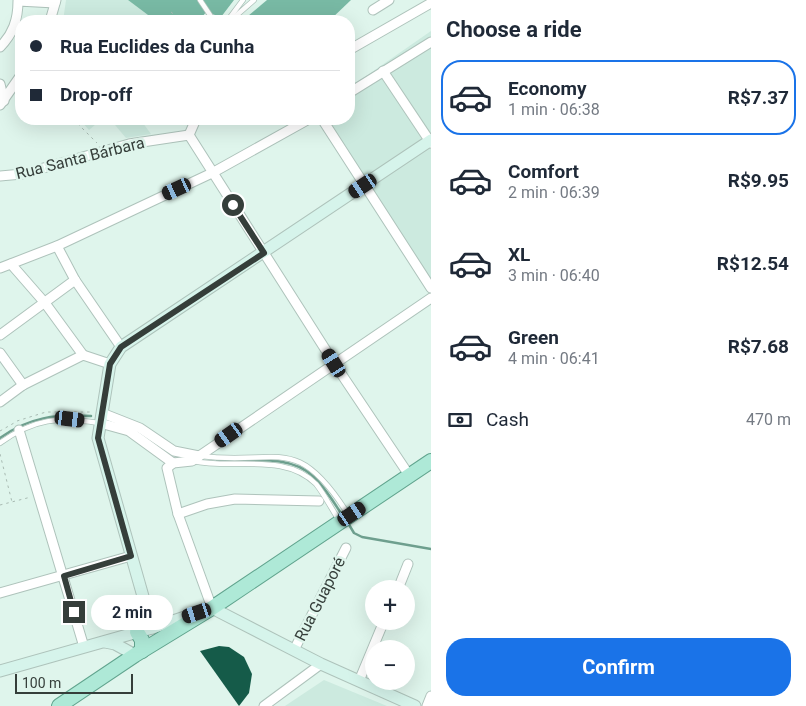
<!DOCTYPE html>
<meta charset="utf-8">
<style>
body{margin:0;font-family:Roboto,sans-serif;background:#f2f2f3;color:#1f2937;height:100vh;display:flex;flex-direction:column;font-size:19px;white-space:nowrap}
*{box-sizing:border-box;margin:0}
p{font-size:16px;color:#747a83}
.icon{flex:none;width:28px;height:28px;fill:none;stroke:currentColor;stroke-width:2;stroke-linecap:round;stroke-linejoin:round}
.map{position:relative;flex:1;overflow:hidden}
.sheet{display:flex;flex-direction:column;background:#fff;width:375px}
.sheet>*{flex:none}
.top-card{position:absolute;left:15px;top:15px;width:340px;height:110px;border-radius:20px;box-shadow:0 5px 20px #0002;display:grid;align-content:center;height:110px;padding:0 15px;background:#fff}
.fabs{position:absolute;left:365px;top:580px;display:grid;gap:10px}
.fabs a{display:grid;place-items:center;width:50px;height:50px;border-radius:50%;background:#fff;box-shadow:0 5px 20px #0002;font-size:25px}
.scale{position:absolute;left:15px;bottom:12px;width:118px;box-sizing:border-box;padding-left:5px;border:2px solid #353e3a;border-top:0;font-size:14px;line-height:18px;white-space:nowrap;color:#353e3a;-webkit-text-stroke:4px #dff5ec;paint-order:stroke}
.end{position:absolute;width:22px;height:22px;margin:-11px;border:6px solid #353e3a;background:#fff;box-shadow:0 0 0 2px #fff}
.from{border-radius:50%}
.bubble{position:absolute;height:35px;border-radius:18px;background:#fff;box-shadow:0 5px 20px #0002;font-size:16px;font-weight:700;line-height:35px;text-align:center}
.car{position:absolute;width:15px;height:30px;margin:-15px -8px;border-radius:6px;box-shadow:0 0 4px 1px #0007;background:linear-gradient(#222 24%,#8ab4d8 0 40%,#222 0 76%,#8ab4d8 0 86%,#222 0)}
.top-card b{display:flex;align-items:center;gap:18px;height:48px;font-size:19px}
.top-card b+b{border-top:1px solid #e0e1e3}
.top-card i{width:12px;height:12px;background:#1f2937}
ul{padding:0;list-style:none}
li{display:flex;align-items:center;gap:15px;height:75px;margin:0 10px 8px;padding:0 5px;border:2px solid transparent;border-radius:20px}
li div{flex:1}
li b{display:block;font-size:19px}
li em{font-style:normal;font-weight:700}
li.selected{border-color:#1a73e8}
li>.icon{width:45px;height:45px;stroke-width:1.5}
h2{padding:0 15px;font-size:22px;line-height:60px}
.pay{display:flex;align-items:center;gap:12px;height:55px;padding:0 15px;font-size:19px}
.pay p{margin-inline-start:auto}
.cta{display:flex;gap:10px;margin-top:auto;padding:10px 15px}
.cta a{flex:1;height:58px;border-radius:20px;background:#1a73e8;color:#fff;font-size:20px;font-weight:700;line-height:58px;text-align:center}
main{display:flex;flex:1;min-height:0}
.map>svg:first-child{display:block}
.built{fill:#cceadf}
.forest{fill:#78b9a4}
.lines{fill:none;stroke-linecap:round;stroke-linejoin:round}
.stream{stroke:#6e9f8e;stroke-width:2.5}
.building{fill:#155b49}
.lane-casing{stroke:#aec3bb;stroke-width:6}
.street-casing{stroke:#aec3bb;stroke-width:11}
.secondary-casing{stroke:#aec3bb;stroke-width:13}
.primary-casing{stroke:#61a48e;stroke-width:16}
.path{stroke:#a8bab2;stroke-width:1;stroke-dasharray:2.5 4;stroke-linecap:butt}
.lane{stroke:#fff;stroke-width:4.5}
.street{stroke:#fff;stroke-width:9}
.secondary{stroke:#d6f4eb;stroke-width:11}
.primary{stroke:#aee9d7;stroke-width:14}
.route{stroke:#353e3a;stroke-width:6}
.labels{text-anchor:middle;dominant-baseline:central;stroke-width:5;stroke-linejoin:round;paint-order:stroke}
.street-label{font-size:16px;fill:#353e3a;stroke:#dff5ec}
</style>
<main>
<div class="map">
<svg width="431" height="706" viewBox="0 0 431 706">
<rect width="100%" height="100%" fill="#dff5ec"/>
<g class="built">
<polygon points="66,0 128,0 156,21 63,21"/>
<polygon points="431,31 431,282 320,119 349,119 349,88"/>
<polygon points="79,119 102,119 89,130"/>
<polygon points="110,119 140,119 151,134 126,138"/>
<polygon points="324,680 387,706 285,706"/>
</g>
<g class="forest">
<polygon points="128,0 234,0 221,17 206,12 199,21 156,21"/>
<polygon points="267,0 351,0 329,21 242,21"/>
</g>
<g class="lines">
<g class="stream">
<path d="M0,438C29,417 56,414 91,416"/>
<path d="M217,461C248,462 290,453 314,477C325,488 334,502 342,515"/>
<polyline points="348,523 354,533 362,537 431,549"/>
</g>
</g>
<polygon class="building" points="219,646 229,647 244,657 252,674 249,693 239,706 200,651"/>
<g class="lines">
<g class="lane-casing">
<g id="lane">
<polyline points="200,0 214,21"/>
<polyline points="228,20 243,0"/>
<polyline points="230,21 254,0"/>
<path d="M0,443C35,418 58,417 99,423"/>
<path d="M201,456C277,466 295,432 346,511"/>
<path d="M193,461C233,470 284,452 316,484C324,494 330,506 337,517"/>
</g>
</g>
<g class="street-casing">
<g id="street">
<polyline points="373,10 389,0"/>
<polyline points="50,21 56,0"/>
<path d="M0,47C13,34 18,20 18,1L55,3"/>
<polyline points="349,50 431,3"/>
<polyline points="383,71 431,143"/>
<polyline points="0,84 4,101"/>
<polyline points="349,93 431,42"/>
<polyline points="0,105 21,75"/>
<polyline points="322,119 431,288"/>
<polyline points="189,135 334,363 409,475"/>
<polyline points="189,135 196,119"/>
<polyline points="0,176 22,174 129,144 189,135"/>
<polyline points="57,246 75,280 121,347"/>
<polyline points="11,264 45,303 83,355"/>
<polyline points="0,268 57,246 212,173 309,119"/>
<polyline points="0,335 75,280"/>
<polyline points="0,353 23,385"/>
<polyline points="0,402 23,385 83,355 110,364"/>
<polyline points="102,413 140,428 174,451 199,456"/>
<polyline points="100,423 129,431 173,463"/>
<polyline points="19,430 84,647"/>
<polyline points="173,463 192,461 431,298"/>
<polyline points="173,463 167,468 178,514 212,608"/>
<polyline points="178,514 207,504 235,499 319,501"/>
<polyline points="398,589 408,564"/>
<polyline points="0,593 131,556"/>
<polyline points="294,650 346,548"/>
<polyline points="359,681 384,621"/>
<polyline points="264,706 321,664"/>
<polyline points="427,706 431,696"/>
</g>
</g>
<g class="secondary-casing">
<g id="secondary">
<polyline points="152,628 98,438 110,364 121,347 431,140"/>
<polyline points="105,642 115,644 135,655"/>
<polyline points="0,671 152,628 212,608 321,664 415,706"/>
</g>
</g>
<g class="primary-casing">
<g id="primary">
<polyline points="137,632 142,640 142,651"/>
<polyline points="59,706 135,655 212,608 431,461"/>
</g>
</g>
<g class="path">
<polyline points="171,12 182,21"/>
<polyline points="73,119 97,143"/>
<polyline points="17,421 46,412 92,412"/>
<polyline points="0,431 14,423"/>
<polyline points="0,454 12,502"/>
<polyline points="0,505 31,497"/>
</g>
<use href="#lane" class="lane"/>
<use href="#street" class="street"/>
<use href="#secondary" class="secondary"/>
<use href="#primary" class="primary"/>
</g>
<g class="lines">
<polyline class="route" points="74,612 64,576 131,556 98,438 110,364 121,347 264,253 233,205"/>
</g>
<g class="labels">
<g class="street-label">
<text transform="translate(80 158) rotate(-14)">Rua Santa Bárbara</text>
<text transform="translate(320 599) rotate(-63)">Rua Guaporé</text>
</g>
</g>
</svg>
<div class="fabs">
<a>+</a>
<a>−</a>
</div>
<div class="scale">100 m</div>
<i class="end from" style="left:233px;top:205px"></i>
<i class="end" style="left:74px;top:612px"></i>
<div class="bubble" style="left:91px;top:595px;width:82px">2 min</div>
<i class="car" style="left:363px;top:186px;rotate:236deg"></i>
<i class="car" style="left:177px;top:189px;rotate:245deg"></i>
<i class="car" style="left:334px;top:363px;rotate:328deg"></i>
<i class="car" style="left:70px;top:419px;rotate:97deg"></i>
<i class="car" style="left:229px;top:435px;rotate:235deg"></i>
<i class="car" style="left:352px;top:514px;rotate:56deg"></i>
<i class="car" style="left:197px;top:613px;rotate:252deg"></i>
<div class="top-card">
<b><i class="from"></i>Rua Euclides da Cunha</b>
<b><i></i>Drop-off</b>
</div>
</div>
<section class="sheet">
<h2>Choose a ride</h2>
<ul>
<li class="selected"><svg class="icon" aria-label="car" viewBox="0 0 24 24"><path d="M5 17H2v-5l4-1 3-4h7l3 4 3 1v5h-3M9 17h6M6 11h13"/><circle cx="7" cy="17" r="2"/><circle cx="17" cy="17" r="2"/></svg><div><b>Economy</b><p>1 min · 06:38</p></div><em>R$7.37</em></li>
<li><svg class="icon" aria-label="car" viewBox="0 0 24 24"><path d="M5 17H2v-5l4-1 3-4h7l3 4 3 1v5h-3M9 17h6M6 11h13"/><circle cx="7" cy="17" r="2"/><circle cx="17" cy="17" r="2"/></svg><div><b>Comfort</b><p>2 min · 06:39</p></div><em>R$9.95</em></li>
<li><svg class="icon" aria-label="car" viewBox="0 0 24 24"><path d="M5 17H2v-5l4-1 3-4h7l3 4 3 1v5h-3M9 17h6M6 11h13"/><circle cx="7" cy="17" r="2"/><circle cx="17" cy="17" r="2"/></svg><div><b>XL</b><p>3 min · 06:40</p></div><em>R$12.54</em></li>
<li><svg class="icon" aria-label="car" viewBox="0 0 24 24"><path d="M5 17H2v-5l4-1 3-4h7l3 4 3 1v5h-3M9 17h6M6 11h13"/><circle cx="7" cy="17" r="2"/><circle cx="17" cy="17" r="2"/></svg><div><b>Green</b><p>4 min · 06:41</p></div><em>R$7.68</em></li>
</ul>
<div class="pay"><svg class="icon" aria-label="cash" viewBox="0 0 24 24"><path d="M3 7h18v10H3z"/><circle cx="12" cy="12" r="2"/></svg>Cash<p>470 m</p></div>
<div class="cta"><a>Confirm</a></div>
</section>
</main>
